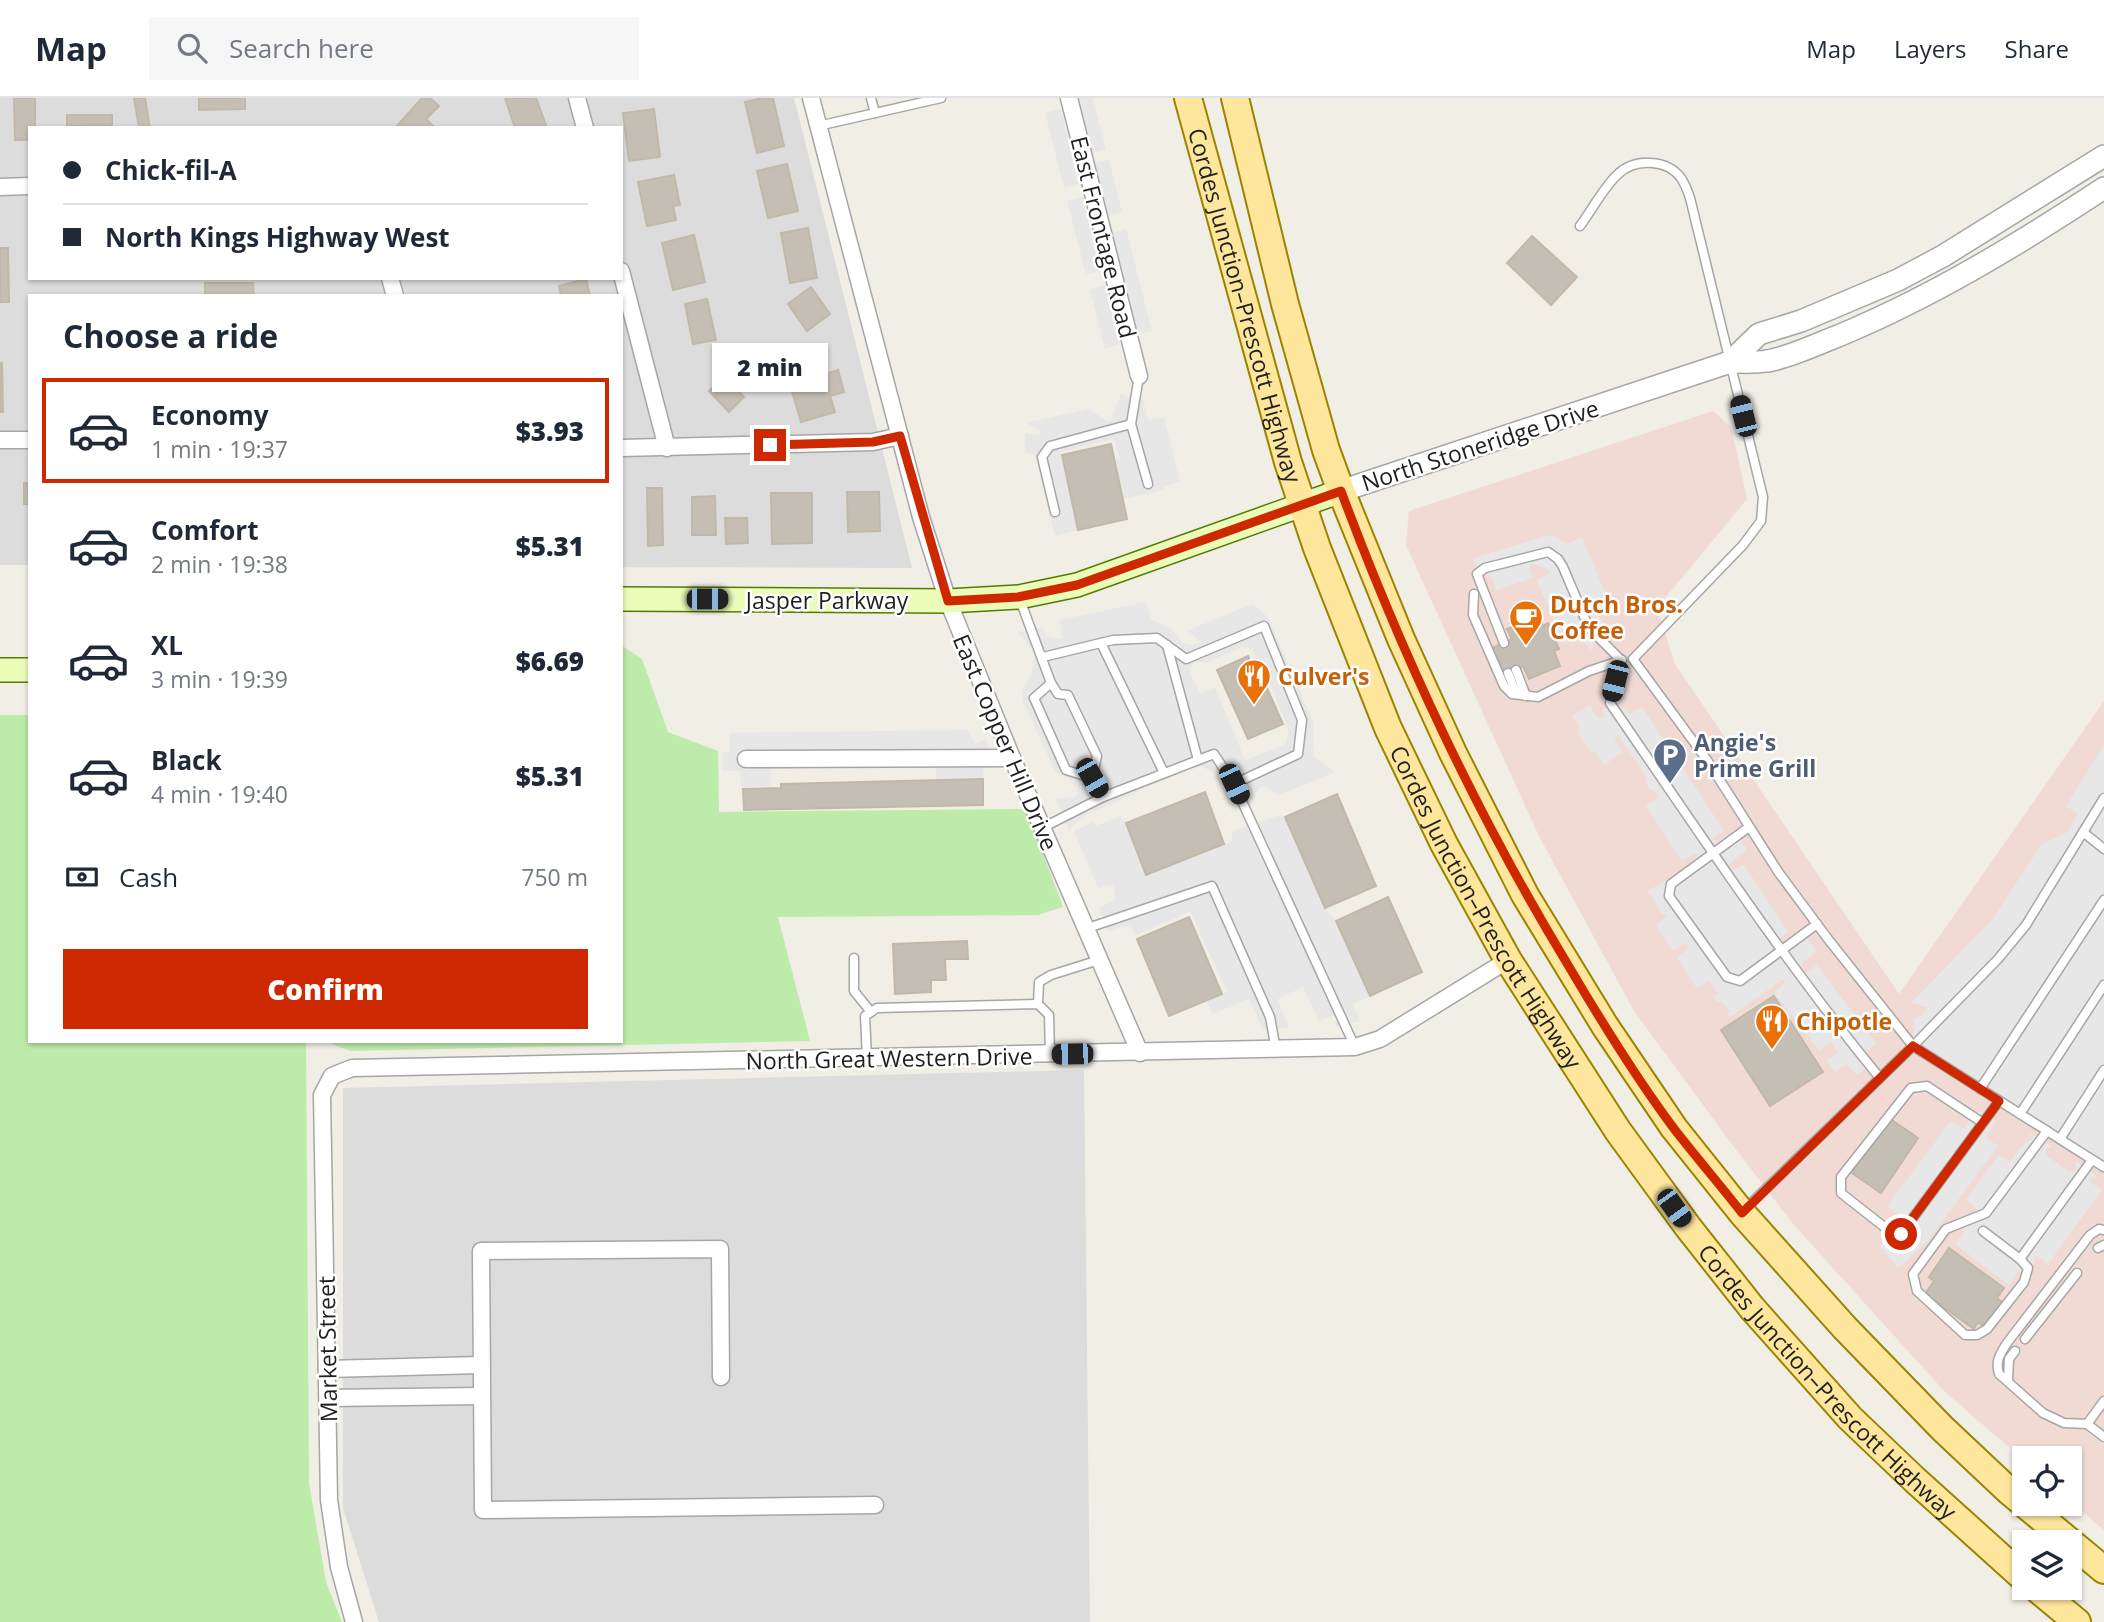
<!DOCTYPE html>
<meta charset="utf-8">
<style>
body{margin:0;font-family:"Open Sans",sans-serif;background:#f6f6f7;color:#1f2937;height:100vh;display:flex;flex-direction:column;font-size:26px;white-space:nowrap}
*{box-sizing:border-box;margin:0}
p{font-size:23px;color:#747a83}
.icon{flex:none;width:38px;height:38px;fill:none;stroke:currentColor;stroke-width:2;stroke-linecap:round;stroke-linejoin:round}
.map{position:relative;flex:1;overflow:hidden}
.panel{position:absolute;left:28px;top:196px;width:595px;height:749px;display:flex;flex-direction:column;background:#fff;border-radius:0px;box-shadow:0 2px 5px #0004}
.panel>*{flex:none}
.banner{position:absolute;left:28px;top:28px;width:595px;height:154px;border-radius:0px;box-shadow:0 2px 5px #0004;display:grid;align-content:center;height:154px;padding:0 35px;background:#fff}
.buttons{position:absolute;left:2012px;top:1348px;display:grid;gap:14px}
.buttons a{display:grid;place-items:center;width:70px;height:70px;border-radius:0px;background:#fff;box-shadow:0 2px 5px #0004;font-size:35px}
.end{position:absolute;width:32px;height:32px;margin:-16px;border:9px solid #ce2800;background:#fff;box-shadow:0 0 0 4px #fff}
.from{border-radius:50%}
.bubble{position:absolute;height:49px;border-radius:0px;background:#fff;box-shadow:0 2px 5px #0004;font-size:23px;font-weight:800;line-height:49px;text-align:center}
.car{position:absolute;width:21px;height:42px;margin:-21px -10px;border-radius:9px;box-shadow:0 0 5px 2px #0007;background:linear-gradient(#222 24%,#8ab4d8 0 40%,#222 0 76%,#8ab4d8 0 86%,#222 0)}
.banner b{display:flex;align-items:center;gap:24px;height:66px;font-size:26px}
.banner b+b{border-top:2px solid #e0e1e3}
.banner i{width:18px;height:18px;background:#1f2937}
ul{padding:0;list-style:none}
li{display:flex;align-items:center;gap:21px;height:105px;margin:0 14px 10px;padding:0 21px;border:4px solid transparent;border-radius:0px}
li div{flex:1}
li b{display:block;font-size:26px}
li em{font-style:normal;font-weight:800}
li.selected{border-color:#ce2800}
li>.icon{width:63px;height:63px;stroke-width:1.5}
h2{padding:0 35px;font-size:32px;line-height:84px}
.pay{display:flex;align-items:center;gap:18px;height:77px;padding:0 35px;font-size:26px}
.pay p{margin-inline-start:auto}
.primary-button{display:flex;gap:14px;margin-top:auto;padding:14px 35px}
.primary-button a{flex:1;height:80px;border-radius:0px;background:#ce2800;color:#fff;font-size:28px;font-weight:800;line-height:80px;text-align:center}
header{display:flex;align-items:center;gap:42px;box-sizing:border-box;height:98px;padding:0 35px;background:#fff;border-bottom:2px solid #e0e1e3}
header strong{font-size:33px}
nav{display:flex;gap:38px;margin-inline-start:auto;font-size:24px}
.search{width:490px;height:63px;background:#f6f6f7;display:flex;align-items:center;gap:18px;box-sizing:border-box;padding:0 24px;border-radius:0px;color:#747a83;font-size:26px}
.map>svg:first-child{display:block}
.residential{fill:#dddcdc;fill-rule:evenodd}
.commercial{fill:#f1dad4}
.grass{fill:#bdebaa}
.parking{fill:#e7e7e7;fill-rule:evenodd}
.building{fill:#c5beb4;stroke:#c2b8a7;stroke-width:2}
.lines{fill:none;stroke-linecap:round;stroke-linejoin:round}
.service-casing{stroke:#a6a6a6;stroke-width:11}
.minor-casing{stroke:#a6a6a6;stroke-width:19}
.tertiary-casing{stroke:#a6a6a6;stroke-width:24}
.secondary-casing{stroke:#567902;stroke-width:26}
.primary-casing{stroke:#9a8400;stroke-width:30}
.service{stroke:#fff;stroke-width:8}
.minor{stroke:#fff;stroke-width:16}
.tertiary{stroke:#fff;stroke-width:21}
.secondary{stroke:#ebfbb8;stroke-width:23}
.primary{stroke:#fee69c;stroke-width:26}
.route{stroke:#ce2800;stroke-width:9}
.labels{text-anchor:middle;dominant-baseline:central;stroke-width:5;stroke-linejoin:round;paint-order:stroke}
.street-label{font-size:23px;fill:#1f1f1f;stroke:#fff}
.food-label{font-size:23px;font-weight:bold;fill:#c56008;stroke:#fff;text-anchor:start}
.service-label{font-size:23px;font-weight:bold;fill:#4e5e75;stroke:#fff;text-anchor:start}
</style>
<header>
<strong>Map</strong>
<div class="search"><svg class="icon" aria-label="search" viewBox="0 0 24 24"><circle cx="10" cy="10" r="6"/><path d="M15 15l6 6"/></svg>Search here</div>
<nav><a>Map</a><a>Layers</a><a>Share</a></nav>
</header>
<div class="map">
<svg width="2104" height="1524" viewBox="0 0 2104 1524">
<rect width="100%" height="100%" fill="#f0eee5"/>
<g class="residential">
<path d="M0,0H794L912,470L621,469V198H30V467H0ZM30,30H621V180H30Z"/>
<polygon points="1084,972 1090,1524 379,1524 343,1410 343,990"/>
</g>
<polygon class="commercial" points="1713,313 1731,329 1747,401 1657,510 1675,566 1899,896 2104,603 2104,1432 2070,1403 2070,1360 2025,1360 2025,1363 1945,1294 1794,1127 1731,1045 1634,913 1539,738 1406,447 1409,413"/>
<g class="grass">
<polygon points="621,547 642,561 668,634 718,653 719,714 1026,711 1063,809 1038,817 778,819 810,943 351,953 332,946 332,943 621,943"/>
<polygon points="0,617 30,617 30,943 306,943 309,1385 326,1484 342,1524 0,1524"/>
</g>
<g class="parking">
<polygon points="1078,0 1093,0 1106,52 1092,55"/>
<polygon points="1061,11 1078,86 1064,90 1045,15"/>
<polygon points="1109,62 1122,114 1107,118 1094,66"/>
<polygon points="1083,99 1099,173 1086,176 1067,103"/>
<polygon points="1126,131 1152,233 1138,236 1111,135"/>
<polygon points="1105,187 1119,246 1105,251 1090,192"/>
<polygon points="1121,296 1131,300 1143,301 1148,322 1164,319 1180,384 1164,388 1163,392 1123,401 1114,363 1120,361 1114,341 1061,354 1078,432 1055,438 1036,362 1033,356 1025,354 1025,335 1040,338 1042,333 1026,325 1089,311 1107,323 1111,322"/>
<polygon points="1550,437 1557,439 1566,446 1582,439 1611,509 1597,516 1605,530 1594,543 1591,554 1581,540 1574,540 1563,545 1537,482 1549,476 1549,472 1532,465 1529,468 1532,480 1496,492 1491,477 1487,479 1472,462 1477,459"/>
<path d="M1146,504L1151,521L1170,530L1183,545L1190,547L1201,545V543L1187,533L1252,506L1268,519L1314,626L1313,658L1335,674L1279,697L1264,688L1260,689L1257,694L1232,668L1213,674L1200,668L1192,669L1084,718L1072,728L1070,734L1056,701L1074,699L1078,696L1077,692L1070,682L1055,673L1022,602L1023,591L1030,580L1035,560L1033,553L1018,534L1042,530L1047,538L1060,541L1063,539L1059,522ZM1242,549H1247L1253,553L1265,581L1270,585L1289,634L1285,647L1245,662L1215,589L1200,596L1189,572L1194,564L1205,565Z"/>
<polygon points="1590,607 1597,620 1600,621 1605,617 1603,610 1625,610 1630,616 1642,609 1724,733 1712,740 1714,743 1717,744 1734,733 1747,752 1728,767 1734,772 1744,767 1788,834 1777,842 1781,846 1785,847 1802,834 1817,853 1802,865 1801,870 1806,875 1817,867 1876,945 1866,953 1873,963 1858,977 1846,966 1835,974 1827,963 1838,954 1831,944 1819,952 1774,895 1785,884 1783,881 1730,919 1728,915 1730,913 1721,903 1718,905 1714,899 1718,895 1711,885 1708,883 1697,891 1677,859 1689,850 1685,845 1673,853 1656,827 1668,818 1662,816 1648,793 1696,764 1697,758 1695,755 1682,763 1646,708 1658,699 1654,692 1650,692 1645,683 1647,680 1619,638 1614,640 1622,654 1604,667 1596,654 1592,655 1578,635 1580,629 1572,618"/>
<polygon points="968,632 975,646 985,641 997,668 983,668 983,681 936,682 936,671 933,668 771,671 771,688 741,689 740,673 723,673 723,654 730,653 729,635"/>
<polygon points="2104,647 2104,1069 1913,948 1914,920 1923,917 1927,909 1911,905 1992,822 2041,747 2067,734 2078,716 2066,708"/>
<polygon points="1119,718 1126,725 1146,777 1233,743 1231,734 1277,718 1285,719 1325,810 1336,823 1370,898 1353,906 1360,923 1335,929 1337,920 1335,917 1319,923 1303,889 1279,900 1278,903 1289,930 1263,931 1249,901 1213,916 1206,903 1227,894 1190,813 1135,838 1131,828 1127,827 1108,833 1099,810 1115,802 1114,788 1109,787 1098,790 1074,733 1093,724 1096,728"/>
<polygon points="1980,1013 1995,1023 1987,1037 1988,1041 1998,1048 1927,1144 1898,1170 1879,1147 1890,1136 1890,1124 1898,1117 1887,1108 1951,1023 1964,1031 1973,1015"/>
<polygon points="2030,1035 2052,1049 2046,1051 2046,1057 2069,1074 2076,1072 2075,1063 2098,1079 2091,1080 2090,1084 2102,1092 2048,1166 2035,1157 2034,1166 2024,1177 2018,1174 2009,1187 1955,1146 1964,1134 1961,1129 1961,1120 1975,1114 1977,1111 1966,1102 1999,1057 2009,1064 2026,1044 2031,1042"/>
</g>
<g class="building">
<polygon points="14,0 35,0 35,30 30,30 30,42 15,42"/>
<polygon points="134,0 145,0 150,30 139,30"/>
<polygon points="199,0 245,0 245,11 199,12"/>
<polygon points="422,0 430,0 439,8 426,21 434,29 395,30"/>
<polygon points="505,0 536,0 547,30 515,30"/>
<polygon points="762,0 773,0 784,48 757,55 745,4"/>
<polygon points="654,11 660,59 629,63 623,15"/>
<polygon points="67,17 112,17 112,27 67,28"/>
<polygon points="787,66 798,113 768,120 757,73"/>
<polygon points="674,77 680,107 673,108 676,122 647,128 638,84"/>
<polygon points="808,130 817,180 790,185 781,135"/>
<polygon points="694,137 705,184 673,192 662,145"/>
<polygon points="1532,138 1577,179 1551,207 1507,165"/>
<polygon points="0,150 8,150 9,204 0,204"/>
<polygon points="586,181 590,198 561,198 559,188"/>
<polygon points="205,185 253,185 254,198 205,198"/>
<polygon points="811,189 830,216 807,233 788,206"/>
<polygon points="707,201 716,242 693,246 685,206"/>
<polygon points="791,263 794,278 771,283 767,268"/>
<polygon points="0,265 2,265 3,314 0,314"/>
<polygon points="736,266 750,281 738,293 744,299 729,314 709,293"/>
<polygon points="838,272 844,294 830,298 835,314 801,324 790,287"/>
<polygon points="1111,346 1127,421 1078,432 1062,357"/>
<rect x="24" y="385" width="6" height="21"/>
<polygon points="647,390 662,390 663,447 648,448"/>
<polygon points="847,394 879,394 880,433 848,434"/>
<polygon points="771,395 812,395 812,445 772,446"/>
<polygon points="715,398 716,437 692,437 692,399"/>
<polygon points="725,420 747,420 748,445 726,446"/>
<polygon points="1538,517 1543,528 1548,525 1559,551 1554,553 1560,568 1529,581 1523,568 1502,578 1490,551 1512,541 1507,531"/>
<polygon points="1248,558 1262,590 1266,588 1283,626 1248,641 1217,572"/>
<polygon points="983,681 983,707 744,712 743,691 781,690 781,686"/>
<polygon points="1205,694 1224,746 1146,777 1126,725"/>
<polygon points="1337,696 1376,788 1325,810 1285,719"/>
<polygon points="1388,799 1422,874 1370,898 1336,823"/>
<polygon points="1189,819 1222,896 1169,918 1137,841"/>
<polygon points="967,843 968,861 945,861 946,882 931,882 931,894 895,896 893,846"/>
<polygon points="1774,898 1823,974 1770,1008 1721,932"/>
<polygon points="1889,1020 1918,1040 1881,1095 1852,1075"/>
<polygon points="1949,1150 2004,1190 1997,1200 2005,1206 1987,1231 1978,1224 1974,1231 1925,1196 1934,1183 1929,1179"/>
</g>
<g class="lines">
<g class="service-casing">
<g id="service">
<polyline points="871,0 875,15"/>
<polyline points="818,28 941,0"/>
<path d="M1580,128C1592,112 1603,90 1618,76C1635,60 1667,61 1681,80C1685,86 1688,94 1690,100L1763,399L1761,423L1743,447L1633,561L1707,662L1779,775L1828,841L1913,948L2104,1069"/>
<polyline points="1131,326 1148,386"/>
<polyline points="1055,414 1042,359 1050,348 1131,326 1139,278"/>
<polyline points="1474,496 1473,517 1504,588 1512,596 1538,599 1589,573 1622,562"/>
<polyline points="1020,502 1051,585 1034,600 1066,672 1092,680 1103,699 1042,730"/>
<polyline points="1101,545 1164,675"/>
<polyline points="1504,545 1477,476 1485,470 1548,454 1558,461 1563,469 1589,530 1621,562"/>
<polyline points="1167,547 1198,662"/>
<polyline points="1043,559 1113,542 1157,540 1186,561 1264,528 1302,622 1298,656 1234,686 1214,656 1103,699"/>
<path d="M1621,562L1610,605C1697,731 1782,861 1880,980"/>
<polyline points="1516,572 1526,598"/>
<polyline points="1508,575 1514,590 1524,597"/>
<polyline points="1051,585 1058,596 1068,597 1097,658 1092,680"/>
<polyline points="1234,686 1355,949"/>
<polyline points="1749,729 1671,786 1669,798 1727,879 1740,883 1817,826"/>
<polyline points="2083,734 2104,751"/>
<polyline points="1085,831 1212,788 1270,919 1276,952"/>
<polyline points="854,860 854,893 871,914"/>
<polyline points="1038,906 1039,884 1051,877 1099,862"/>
<polyline points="867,960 865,918 877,910 1038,906 1049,917 1050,956"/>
<polyline points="1980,991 2104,802"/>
<polyline points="2020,1016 2104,887"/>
<polyline points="1983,1025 1927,988 1911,990 1841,1079 1841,1095 1883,1128 1901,1136 1999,1003"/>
<polyline points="2060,1041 2104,972"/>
<polyline points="1744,1112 1913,948 1998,861 2026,827 2104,700"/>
<polyline points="1983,1133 2020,1161 2092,1062"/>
<polyline points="2098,1150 2104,1147"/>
<polyline points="2020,1161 2028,1170 2024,1184 1987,1231 1977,1237 1965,1237 1917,1193 1913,1176 1946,1131 1986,1115 2047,1033"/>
<polyline points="2025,1241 2077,1175"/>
<polyline points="2008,1283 2009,1261 2015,1253"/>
<polyline points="2104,1303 2087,1326 2104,1339"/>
<path d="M2087,1326L2064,1325L2043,1315L1999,1276C1995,1263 2000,1256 2007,1245L2090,1137L2099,1131L2104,1132"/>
</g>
</g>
<g class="minor-casing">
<g id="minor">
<polyline points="577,0 585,30"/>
<polyline points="811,0 921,419 948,503 1012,660 1140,955"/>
<polyline points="1069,0 1139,278"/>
<polyline points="0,89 30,88"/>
<polyline points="621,173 667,350"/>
<polyline points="390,180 395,198"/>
<polyline points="0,342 30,342"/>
<polyline points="621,350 873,344 900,338"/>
<polyline points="746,661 1012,660"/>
<polyline points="327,1271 481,1267"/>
<polyline points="721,1279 720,1151 481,1153 483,1412 875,1407"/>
<polyline points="328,1300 481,1298"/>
<polyline points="354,1524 339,1469 329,1402 322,997 332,978 352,970 1355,949 1380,941 1508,862"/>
</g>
</g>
<g class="tertiary-casing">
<g id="tertiary">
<polyline points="1730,264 1759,236 1801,223 1898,182 1943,158 2104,58"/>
<path d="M1341,393L1730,264C1742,264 1755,265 1767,263C1788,260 1817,246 1838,238C1932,199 2019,146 2104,90"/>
</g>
</g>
<g class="secondary-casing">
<g id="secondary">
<polyline points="621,501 948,503 1019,499 1077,487 1341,393"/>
<polyline points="0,572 30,572"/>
</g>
</g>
<g class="primary-casing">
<g id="primary">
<path id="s1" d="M1188,0L1288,364L1317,450L1388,630L1444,746L1508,862L1618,1033L1688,1129L1752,1210L1850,1320L1915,1382L2025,1481"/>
<polyline points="1235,0 1285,206 1326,352 1341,393 1401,541 1453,655 1525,797 1605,928 1674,1030 1742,1115 1845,1230 1942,1330 2010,1394 2104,1472"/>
<polyline points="2035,1489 2077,1524"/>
</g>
</g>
<use href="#service" class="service"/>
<use href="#minor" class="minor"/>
<use href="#tertiary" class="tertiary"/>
<use href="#secondary" class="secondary"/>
<use href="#primary" class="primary"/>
</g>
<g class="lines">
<path class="route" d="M770,347L873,344L900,338L948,503L1018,499L1077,487L1341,393C1402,557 1477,717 1568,867C1601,923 1636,980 1675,1032C1697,1060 1720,1087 1742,1115L1913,948L1999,1003L1901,1136"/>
</g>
<defs>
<g id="cafe-pin" transform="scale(1.75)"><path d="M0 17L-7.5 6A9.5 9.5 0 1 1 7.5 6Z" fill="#e8710a" stroke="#fff"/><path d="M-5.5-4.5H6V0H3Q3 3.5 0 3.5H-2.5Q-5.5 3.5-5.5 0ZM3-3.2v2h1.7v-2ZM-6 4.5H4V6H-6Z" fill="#fff"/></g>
<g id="restaurant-pin" transform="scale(1.75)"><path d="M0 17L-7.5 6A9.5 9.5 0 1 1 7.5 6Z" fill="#e8710a" stroke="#fff"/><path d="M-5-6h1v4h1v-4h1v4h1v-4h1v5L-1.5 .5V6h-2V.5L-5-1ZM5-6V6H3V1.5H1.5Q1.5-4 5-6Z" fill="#fff"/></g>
<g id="parking-pin" transform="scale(1.75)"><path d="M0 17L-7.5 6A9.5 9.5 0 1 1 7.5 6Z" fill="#5c6f8a" stroke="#fff"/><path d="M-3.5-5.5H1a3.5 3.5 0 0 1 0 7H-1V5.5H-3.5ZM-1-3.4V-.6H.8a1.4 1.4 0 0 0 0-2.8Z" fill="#fff"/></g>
</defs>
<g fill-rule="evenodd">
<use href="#cafe-pin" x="1526" y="519"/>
<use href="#restaurant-pin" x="1254" y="578"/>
<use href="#parking-pin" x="1670" y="657"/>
<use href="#restaurant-pin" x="1772" y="923"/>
</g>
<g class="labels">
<g class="street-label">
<text transform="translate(1104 139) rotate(76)">East Frontage Road</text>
<text stroke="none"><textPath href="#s1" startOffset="215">Cordes Junction–Prescott Highway</textPath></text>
<text transform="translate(1480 347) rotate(-18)">North Stoneridge Drive</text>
<text x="827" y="502">Jasper Parkway</text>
<text transform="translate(1006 644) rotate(67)">East Copper Hill Drive</text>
<text stroke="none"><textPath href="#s1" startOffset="866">Cordes Junction–Prescott Highway</textPath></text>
<text transform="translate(889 960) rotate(-1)">North Great Western Drive</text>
<text transform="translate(327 1251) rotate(-91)">Market Street</text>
<text stroke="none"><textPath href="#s1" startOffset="1454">Cordes Junction–Prescott Highway</textPath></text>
</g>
<g class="food-label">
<text x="1550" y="506">Dutch Bros.<tspan x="1550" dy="26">Coffee</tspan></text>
<text x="1278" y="578">Culver's</text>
<text x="1796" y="923">Chipotle</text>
</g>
<g class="service-label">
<text x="1694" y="644">Angie's<tspan x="1694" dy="26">Prime Grill</tspan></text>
</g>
</g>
</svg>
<div class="buttons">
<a><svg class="icon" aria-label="locate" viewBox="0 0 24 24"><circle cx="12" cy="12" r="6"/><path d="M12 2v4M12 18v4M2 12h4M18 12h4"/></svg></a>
<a><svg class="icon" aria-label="layers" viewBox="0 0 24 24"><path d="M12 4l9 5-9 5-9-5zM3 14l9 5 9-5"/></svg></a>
</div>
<i class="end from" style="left:1901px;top:1136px"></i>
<i class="end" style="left:770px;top:347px"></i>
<div class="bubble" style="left:712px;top:245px;width:116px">2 min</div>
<i class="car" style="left:1743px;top:318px;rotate:346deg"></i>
<i class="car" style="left:707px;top:501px;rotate:90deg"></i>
<i class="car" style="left:1615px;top:583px;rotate:194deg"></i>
<i class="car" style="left:1092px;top:680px;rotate:150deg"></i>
<i class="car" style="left:1234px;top:686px;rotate:155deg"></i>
<i class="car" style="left:1072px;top:956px;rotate:269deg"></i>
<i class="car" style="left:1674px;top:1110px;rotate:144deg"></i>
<div class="banner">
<b><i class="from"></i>Chick-fil-A</b>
<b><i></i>North Kings Highway West</b>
</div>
<section class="panel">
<h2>Choose a ride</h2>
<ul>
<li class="selected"><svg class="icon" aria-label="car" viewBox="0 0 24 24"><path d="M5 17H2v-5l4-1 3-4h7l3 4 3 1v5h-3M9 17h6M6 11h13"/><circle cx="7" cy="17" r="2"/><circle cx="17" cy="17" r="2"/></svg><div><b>Economy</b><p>1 min · 19:37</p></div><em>$3.93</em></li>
<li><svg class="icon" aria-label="car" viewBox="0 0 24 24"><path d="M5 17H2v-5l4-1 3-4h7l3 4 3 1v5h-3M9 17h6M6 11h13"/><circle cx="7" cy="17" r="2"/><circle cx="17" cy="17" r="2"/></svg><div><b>Comfort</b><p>2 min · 19:38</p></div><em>$5.31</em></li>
<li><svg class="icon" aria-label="car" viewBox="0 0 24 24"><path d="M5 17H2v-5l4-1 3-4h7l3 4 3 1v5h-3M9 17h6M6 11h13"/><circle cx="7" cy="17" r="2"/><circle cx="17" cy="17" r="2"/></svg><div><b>XL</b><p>3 min · 19:39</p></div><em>$6.69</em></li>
<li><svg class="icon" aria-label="car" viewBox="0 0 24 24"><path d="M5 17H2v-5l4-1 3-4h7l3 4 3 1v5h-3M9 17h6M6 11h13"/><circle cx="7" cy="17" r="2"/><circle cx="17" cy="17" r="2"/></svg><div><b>Black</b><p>4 min · 19:40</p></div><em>$5.31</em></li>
</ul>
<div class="pay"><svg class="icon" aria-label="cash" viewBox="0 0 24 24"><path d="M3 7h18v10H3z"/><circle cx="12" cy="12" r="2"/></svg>Cash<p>750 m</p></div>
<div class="primary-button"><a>Confirm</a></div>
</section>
</div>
